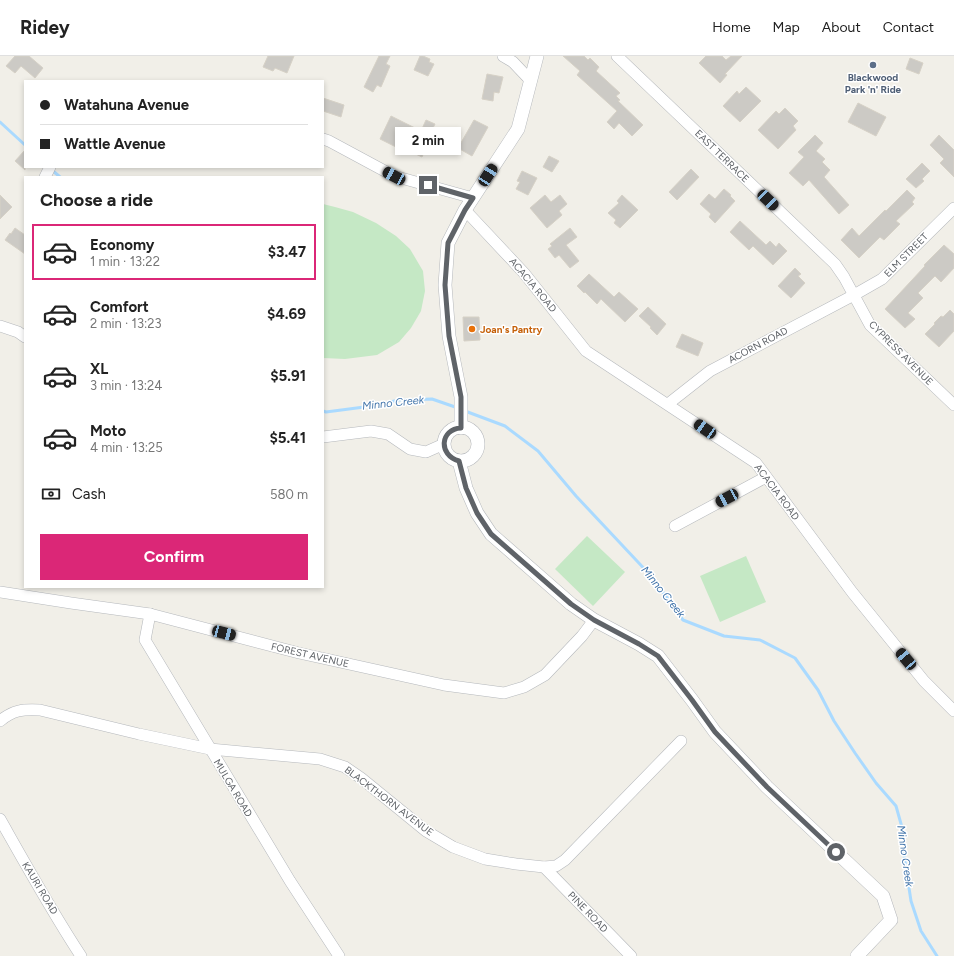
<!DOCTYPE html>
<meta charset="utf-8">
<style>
body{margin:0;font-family:Figtree,sans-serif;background:#f2f2f2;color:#222;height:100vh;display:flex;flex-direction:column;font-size:15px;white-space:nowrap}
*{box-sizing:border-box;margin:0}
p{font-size:13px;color:#767676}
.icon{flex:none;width:22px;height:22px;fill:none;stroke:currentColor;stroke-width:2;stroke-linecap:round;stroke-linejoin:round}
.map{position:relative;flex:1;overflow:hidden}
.details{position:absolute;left:24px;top:120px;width:300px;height:412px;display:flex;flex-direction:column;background:#fff;border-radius:0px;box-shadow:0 2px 6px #0003}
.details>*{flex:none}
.hud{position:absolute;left:24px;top:24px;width:300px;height:88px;border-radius:0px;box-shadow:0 2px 6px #0003;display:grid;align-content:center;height:88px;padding:0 16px;background:#fff}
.end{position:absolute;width:18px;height:18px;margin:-9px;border:5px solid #5f6368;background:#fff;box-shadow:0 0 0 2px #fff}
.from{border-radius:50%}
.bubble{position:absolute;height:28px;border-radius:0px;background:#fff;box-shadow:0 2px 6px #0003;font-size:13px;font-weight:700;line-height:28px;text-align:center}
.car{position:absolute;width:12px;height:24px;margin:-12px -6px;border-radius:5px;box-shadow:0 0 3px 1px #0007;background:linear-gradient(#222 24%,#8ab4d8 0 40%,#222 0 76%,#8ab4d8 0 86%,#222 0)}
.hud b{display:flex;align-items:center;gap:14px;height:38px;font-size:15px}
.hud b+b{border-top:1px solid #e0e0e0}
.hud i{width:10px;height:10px;background:#222}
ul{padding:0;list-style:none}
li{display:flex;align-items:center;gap:12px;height:56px;margin:0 8px 6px;padding:0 8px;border:2px solid transparent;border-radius:0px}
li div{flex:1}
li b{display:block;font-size:15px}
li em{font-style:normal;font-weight:700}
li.active{border-color:#db2777}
li>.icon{width:36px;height:36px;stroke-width:1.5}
h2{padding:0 16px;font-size:18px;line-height:48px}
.pay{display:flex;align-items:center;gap:10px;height:44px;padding:0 16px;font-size:15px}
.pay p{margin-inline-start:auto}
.primary-button{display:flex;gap:8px;margin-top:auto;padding:8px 16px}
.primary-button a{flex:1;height:46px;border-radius:0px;background:#db2777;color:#fff;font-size:16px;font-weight:700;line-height:46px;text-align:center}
header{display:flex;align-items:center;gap:24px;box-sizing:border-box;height:56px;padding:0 20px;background:#fff;border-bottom:1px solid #e0e0e0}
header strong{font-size:19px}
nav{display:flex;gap:22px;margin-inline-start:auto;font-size:14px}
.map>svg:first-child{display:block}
.green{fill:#c5e8c5}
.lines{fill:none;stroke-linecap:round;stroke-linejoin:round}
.stream{stroke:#aadaff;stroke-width:3}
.building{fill:#cccac5;stroke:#d6d1c6}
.minor-casing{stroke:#b5b8bc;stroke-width:12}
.tertiary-casing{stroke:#b5b8bc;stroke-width:14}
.minor{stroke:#fff;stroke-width:11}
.tertiary{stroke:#fff;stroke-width:13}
.route{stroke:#5f6368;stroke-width:5}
.service-dot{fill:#5c6f8a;stroke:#fff;stroke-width:1.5}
.food-dot{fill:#e8710a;stroke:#fff;stroke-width:1.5}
.labels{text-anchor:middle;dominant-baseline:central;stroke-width:3;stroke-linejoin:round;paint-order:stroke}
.service-label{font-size:10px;font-weight:bold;fill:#4e5e75;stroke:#fff}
.street-label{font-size:10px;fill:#5f6368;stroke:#fff}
.food-label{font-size:10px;font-weight:bold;fill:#c56008;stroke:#fff;text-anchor:start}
.water-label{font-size:11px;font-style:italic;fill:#4174aa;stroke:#fff}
</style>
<header>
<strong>Ridey</strong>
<nav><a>Home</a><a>Map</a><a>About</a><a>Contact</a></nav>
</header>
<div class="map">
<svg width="954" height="900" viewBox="0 0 954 900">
<rect width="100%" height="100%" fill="#f1efe8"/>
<g class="green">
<polygon points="323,148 335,151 353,156 376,167 396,180 410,193 423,215 425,235 421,255 411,272 399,286 377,299 345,303 323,302"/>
<polygon points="587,480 625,516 593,550 555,513"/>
<polygon points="746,500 766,546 720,566 700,520"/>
</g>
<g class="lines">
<g class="stream">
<polyline points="0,66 25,89"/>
<polyline points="52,114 60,121"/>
<polyline points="323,355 326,356 372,350 399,344 432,343 458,352"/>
<polyline points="465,355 505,370 538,395 576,440 652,521 683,564 724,580 760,584 795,602 818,634 834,665 855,697 876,727 896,750 903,775 904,799 911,845 921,875 937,900"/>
</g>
</g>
<g class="building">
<polygon points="15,0 29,0 43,12 35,22 21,10 15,17 6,10"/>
<polygon points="268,0 294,0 287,17 275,12 273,15 263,11"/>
<polygon points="379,0 390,0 386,8 390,10 381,31 377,29 373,36 364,31"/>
<polygon points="420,0 423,0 430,3 429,6 434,8 428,20 414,14"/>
<polygon points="563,0 584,0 588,4 590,2 599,11 596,15 620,37 616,40 620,44 618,45 643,69 632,80 619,67 614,73 607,66 617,55 577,19 580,15"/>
<polygon points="706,0 722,0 726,4 731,0 742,0 725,18 727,19 720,27 699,7"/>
<polygon points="910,2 923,7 919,18 906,13"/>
<polygon points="487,18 503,21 499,37 494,36 493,45 482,43"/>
<polygon points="746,31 761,45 740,66 723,50 737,35 739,38"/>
<polygon points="323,42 344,49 341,61 323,55"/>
<polygon points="858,47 886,61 876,80 848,66"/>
<polygon points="785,52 798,65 793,70 796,74 778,93 758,74 776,55 779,58"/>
<polygon points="391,60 421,75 426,64 435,68 431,76 449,84 443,97 427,89 422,101 405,93 404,95 380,83"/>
<polygon points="474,64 488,71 472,100 458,92"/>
<polygon points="815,79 823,87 816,95 825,103 822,106 830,114 824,121 849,149 839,158 809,124 803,130 789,117 804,101 798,96"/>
<polygon points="939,79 954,94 954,121 940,107 944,103 930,89"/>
<polygon points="25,94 25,114 15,105"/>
<polygon points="549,100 559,105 552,116 543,111"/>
<polygon points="922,107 930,115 922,123 924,125 916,132 906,123"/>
<polygon points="691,113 699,121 677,144 669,136"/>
<polygon points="522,115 537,122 528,139 516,133 520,126 517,125"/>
<polygon points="724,133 731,139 730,140 735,145 715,167 709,161 711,158 700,148 709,138 715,143"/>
<polygon points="907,134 915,142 912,146 914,148 896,165 900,168 884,184 880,181 859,202 841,184 852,172 859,180 885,154 886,155"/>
<polygon points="0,139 12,151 0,163"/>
<polygon points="545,139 551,146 560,139 567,148 559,155 562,159 547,172 530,152"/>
<polygon points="622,139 638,154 620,172 614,167 616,164 608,157 619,147 617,145"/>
<polygon points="740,165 766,189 770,185 776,191 779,187 787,195 773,209 753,190 749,194 730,176"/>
<polygon points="15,172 25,179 25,198 5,184 10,177 11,178"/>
<polygon points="570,172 577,181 566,189 579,205 570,212 559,199 555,202 548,193 552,190 550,188"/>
<polygon points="944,189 954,198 954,212 941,226 935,220 918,237 923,242 908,257 915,263 905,272 885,253 925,210 924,209"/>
<polygon points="795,212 801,218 798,220 805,227 791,242 778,230"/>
<polygon points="589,218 614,241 619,236 638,253 625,266 601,243 597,248 585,236 584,237 577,230"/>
<polygon points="648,251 666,268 657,279 650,272 651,271 639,260"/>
<polygon points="950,254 954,258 954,275 939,291 925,278 935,268 934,267 941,260 943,261"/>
<polygon points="463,261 479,261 480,284 464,285"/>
<polygon points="682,278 703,287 698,300 676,291"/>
</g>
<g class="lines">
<g class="minor-casing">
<g id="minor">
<polyline points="503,0 513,6 531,25"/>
<polyline points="617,0 835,208 844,221 870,269 954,349"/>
<polyline points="323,83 329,85 394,120 473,142"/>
<polyline points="45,121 50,111"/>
<polyline points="465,154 524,217 586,295 756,407 852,536 924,625 954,655"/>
<polyline points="0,270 18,276 25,281"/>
<polyline points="668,348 710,315 854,239 882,223 954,152"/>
<polyline points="323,381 371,375 388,378 410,393 426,396 444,388"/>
<polyline points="675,470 766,421"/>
<polyline points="0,536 71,547 150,558 299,597 444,629 504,637 524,631 545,619 582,580 594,564"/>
<polyline points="150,558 145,584 290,825 339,900"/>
<path d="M0,665C13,654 23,653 40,654L139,678L210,693L320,703L345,711L361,722L426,775L453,791L485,803L516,808L544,811L556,810L565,804L681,685"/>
<path d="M0,763C26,809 52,856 81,900"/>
<polyline points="544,811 631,900"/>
</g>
</g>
<g class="tertiary-casing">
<g id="tertiary">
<circle cx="461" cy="388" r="17"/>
<polyline points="461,372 461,341 449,280 445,229 448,187 465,154 518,73 537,0"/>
<polyline points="459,405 466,432 477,457 491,478 571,548 594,564 639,588 658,600 692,644 715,676 767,731 883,840 891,864 857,900"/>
</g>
</g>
<use href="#minor" class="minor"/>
<use href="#tertiary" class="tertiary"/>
</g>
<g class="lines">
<path class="route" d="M428,129L473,142L465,154L448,187L445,229L449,280L461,341V372C440,373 438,399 459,405L466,432L477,457L491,478L571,548L594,564L639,588L658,600L692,644L715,676L767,731L836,796"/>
</g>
<circle class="service-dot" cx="873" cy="9" r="4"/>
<circle class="food-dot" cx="472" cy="273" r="4"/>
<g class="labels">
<g class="service-label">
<text x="873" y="21">Blackwood<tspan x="873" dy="12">Park 'n' Ride</tspan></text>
</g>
<g class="street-label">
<text transform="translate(722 100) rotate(44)">EAST TERRACE</text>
<text transform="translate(906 199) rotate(-45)">ELM STREET</text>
<text transform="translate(533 229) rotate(50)">ACACIA ROAD</text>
<text transform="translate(758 289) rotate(-28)">ACORN ROAD</text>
<text transform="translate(901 297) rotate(45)">CYPRESS AVENUE</text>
<text transform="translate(777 436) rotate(53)">ACACIA ROAD</text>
<text transform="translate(310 599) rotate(13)">FOREST AVENUE</text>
<text transform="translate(233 732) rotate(59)">MULGA ROAD</text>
<text transform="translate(389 745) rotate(37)">BLACKTHORN AVENUE</text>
<text transform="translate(40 832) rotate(59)">KAURI ROAD</text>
<text transform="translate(588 856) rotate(46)">PINE ROAD</text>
</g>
<g class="food-label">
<text x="480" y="273">Joan's Pantry</text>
</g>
<g class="water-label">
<text transform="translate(393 347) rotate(-6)">Minno Creek</text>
<text transform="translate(663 536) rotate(51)">Minno Creek</text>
<text transform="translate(905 800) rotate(82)">Minno Creek</text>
</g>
</g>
</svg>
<i class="end from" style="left:836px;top:796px"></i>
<i class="end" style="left:428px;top:129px"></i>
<div class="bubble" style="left:395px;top:71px;width:66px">2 min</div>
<i class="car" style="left:488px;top:119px;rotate:33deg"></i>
<i class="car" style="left:394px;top:120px;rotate:298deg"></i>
<i class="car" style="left:768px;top:144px;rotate:134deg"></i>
<i class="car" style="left:705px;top:373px;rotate:304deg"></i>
<i class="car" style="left:727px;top:442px;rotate:242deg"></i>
<i class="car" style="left:224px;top:577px;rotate:105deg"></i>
<i class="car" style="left:906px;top:603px;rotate:320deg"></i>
<div class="hud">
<b><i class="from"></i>Watahuna Avenue</b>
<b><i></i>Wattle Avenue</b>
</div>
<section class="details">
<h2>Choose a ride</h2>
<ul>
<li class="active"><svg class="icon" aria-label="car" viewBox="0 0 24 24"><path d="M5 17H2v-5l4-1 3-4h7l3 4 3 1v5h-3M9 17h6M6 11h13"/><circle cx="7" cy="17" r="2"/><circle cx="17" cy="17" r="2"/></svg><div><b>Economy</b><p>1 min · 13:22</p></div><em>$3.47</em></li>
<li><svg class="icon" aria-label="car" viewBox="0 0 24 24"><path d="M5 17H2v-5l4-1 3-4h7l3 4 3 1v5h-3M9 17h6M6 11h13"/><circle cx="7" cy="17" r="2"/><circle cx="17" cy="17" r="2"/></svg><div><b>Comfort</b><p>2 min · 13:23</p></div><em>$4.69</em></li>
<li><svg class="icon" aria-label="car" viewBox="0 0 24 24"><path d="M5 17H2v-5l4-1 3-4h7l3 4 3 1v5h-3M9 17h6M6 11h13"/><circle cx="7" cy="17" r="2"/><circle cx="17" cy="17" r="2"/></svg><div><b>XL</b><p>3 min · 13:24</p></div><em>$5.91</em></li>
<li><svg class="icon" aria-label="car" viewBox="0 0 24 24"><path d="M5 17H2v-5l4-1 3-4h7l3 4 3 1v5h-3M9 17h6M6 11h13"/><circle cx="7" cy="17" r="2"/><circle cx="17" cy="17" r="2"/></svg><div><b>Moto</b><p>4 min · 13:25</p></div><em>$5.41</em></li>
</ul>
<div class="pay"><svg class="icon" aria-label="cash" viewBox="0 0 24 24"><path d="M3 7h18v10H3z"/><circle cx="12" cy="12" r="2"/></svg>Cash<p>580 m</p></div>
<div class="primary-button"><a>Confirm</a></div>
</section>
</div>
